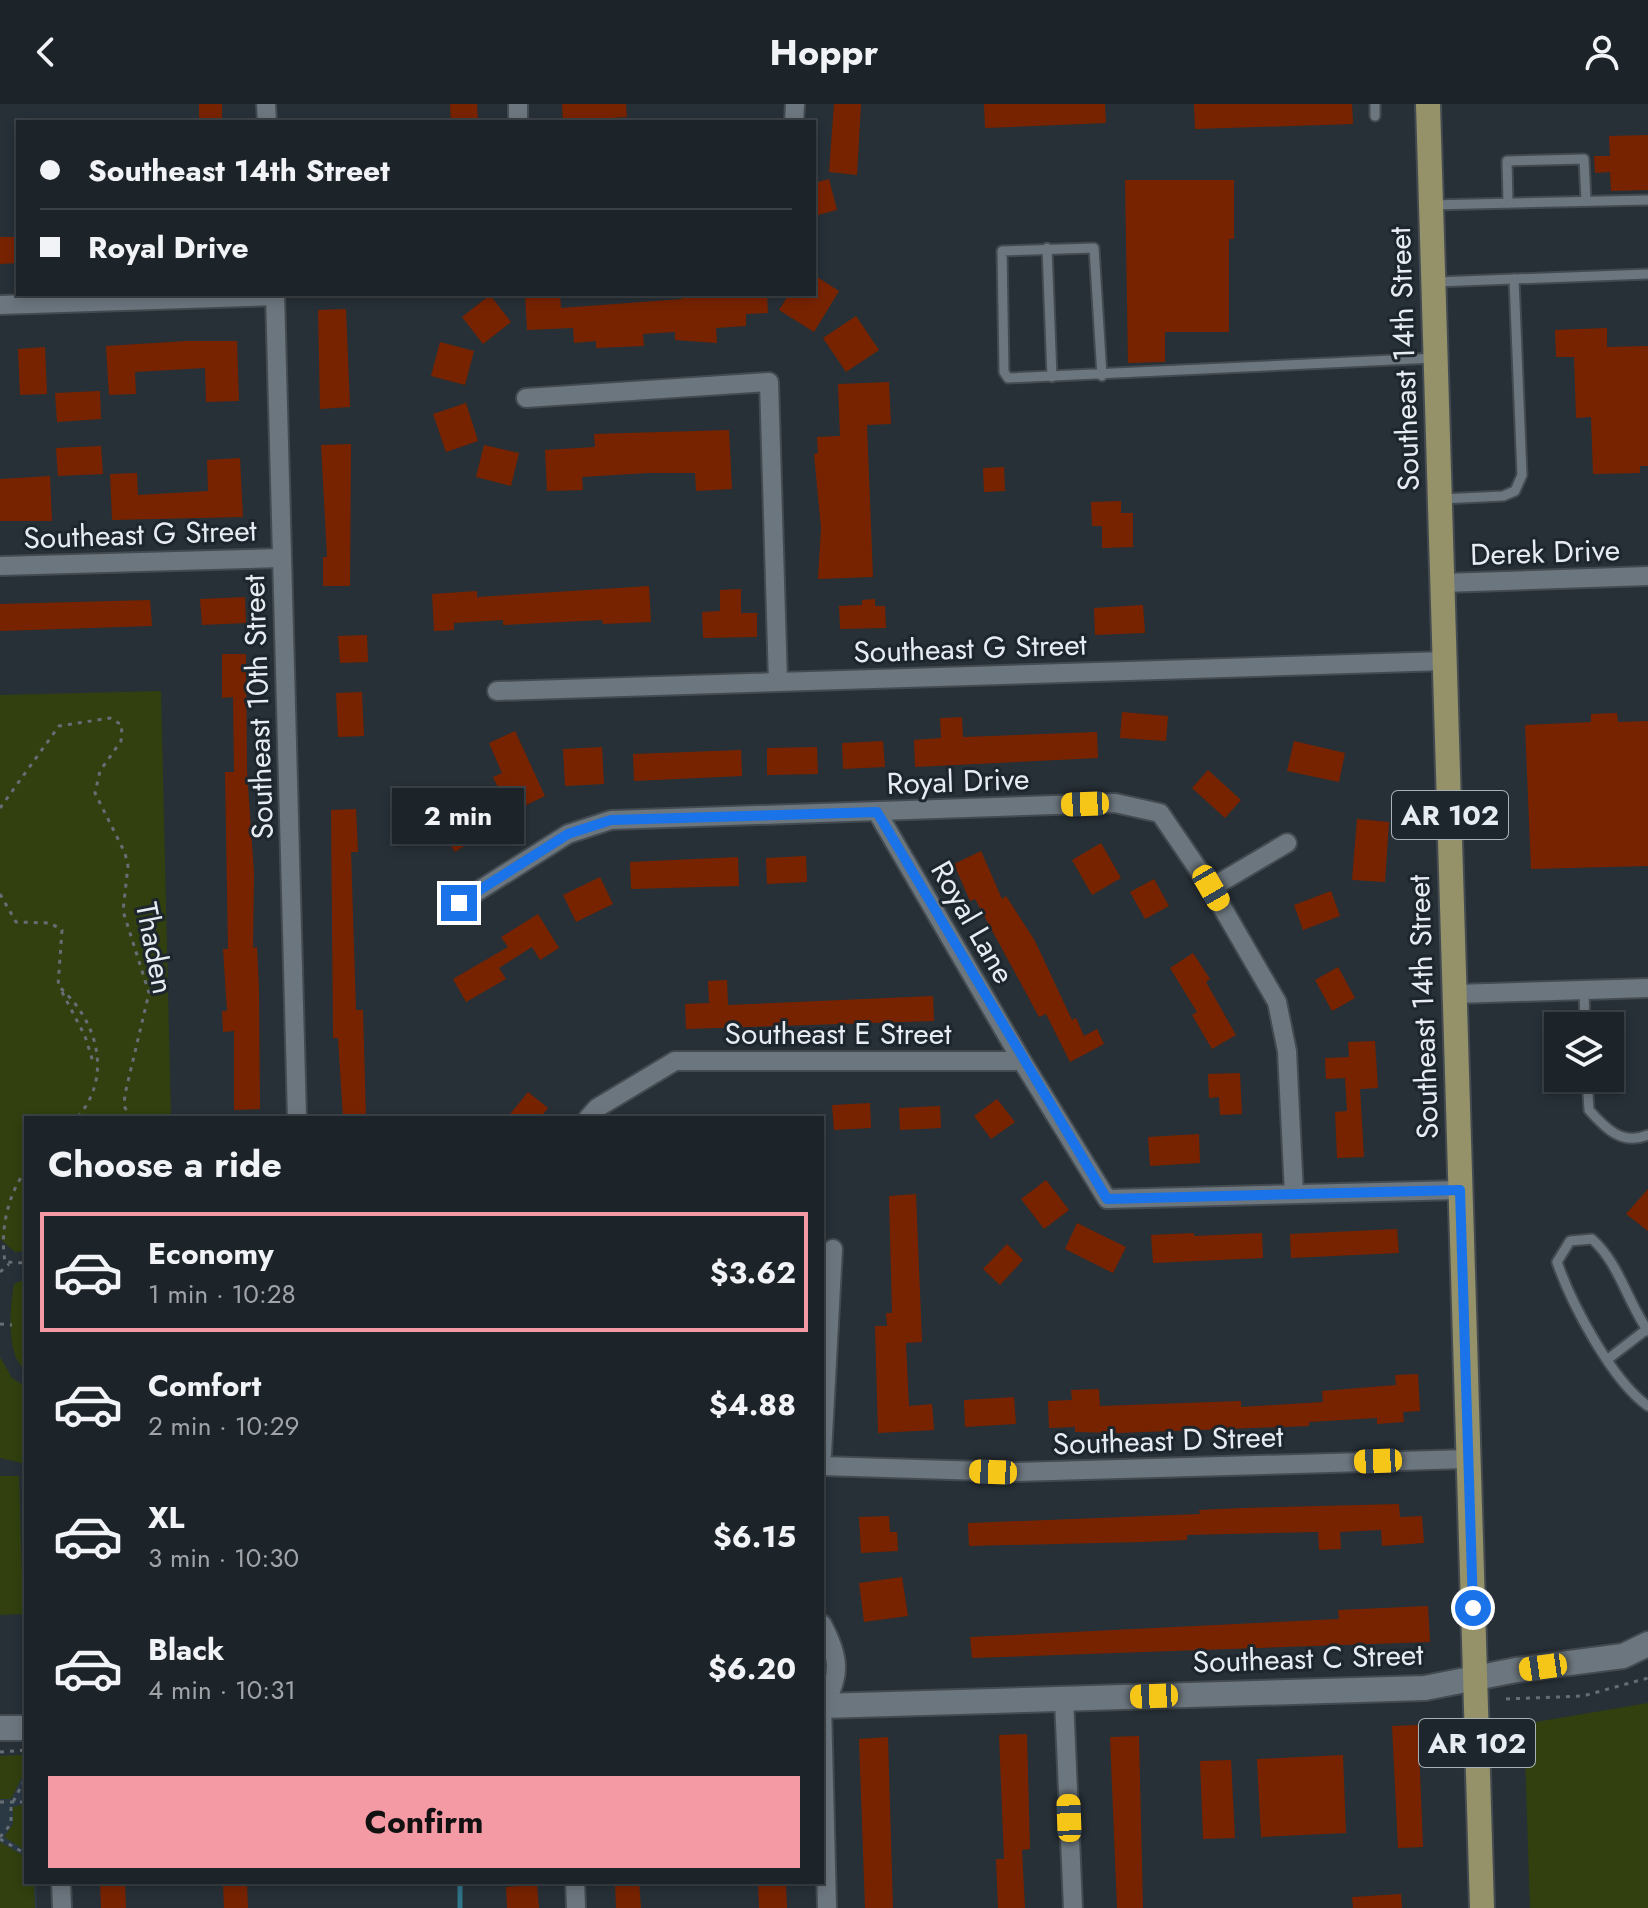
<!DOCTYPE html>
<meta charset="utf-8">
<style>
body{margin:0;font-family:Jost,sans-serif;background:#252c31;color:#f1f3f6;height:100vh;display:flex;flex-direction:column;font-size:30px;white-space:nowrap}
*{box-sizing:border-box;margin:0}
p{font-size:26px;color:#a0a4a8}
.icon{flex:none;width:44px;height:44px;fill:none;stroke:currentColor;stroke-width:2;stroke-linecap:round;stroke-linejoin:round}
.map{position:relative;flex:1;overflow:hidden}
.side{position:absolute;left:24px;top:1012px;width:800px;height:768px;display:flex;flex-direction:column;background:#1d2429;border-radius:0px;box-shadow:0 4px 12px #0003,0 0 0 2px #3b4146}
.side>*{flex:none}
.top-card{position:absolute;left:16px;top:16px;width:800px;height:176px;border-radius:0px;box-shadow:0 4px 12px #0003,0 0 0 2px #3b4146;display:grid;align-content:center;height:176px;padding:0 24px;background:#1d2429}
.tools{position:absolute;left:1544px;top:908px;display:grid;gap:16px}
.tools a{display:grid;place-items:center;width:80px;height:80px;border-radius:0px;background:#1d2429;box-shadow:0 4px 12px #0003,0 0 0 2px #3b4146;font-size:40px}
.end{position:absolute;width:36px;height:36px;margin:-18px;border:10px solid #1a73e8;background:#fff;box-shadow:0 0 0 4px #fff}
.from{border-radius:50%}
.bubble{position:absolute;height:56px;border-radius:0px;background:#1d2429;box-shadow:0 4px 12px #0003,0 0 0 2px #3b4146;font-size:26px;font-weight:700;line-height:56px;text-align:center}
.car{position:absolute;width:24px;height:48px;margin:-24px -12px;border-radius:10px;box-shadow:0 0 6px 2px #0007;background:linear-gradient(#f5c518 24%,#345 0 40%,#f5c518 0 76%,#345 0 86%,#f5c518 0)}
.top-card b{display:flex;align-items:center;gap:28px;height:76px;font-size:30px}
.top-card b+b{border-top:2px solid #3b4146}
.top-card i{width:20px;height:20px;background:#f1f3f6}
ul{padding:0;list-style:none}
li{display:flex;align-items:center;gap:24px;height:120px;margin:0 16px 12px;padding:0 8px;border:4px solid transparent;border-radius:0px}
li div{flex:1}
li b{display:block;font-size:30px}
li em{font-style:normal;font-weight:700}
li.current{border-color:#f49aa4}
li>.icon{width:72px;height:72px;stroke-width:1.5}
h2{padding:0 24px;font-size:36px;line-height:96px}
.button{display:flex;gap:16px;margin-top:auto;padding:16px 24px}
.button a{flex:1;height:92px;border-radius:0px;background:#f49aa4;color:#111;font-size:32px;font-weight:700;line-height:92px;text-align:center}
header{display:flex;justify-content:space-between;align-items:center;height:104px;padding:0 24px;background:#1d2429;font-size:36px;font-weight:700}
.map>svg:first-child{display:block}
.built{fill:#2b3945}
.green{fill:#31400e}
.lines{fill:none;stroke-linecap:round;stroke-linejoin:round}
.stream{stroke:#2f7488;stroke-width:5}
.building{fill:#782300}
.lane-casing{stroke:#434b51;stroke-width:13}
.street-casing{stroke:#434b51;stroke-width:22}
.secondary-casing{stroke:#434b51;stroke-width:28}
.primary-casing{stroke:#434b51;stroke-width:28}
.path{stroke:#666e75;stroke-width:3;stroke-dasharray:4 6;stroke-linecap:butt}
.lane{stroke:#6c767e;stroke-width:9}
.street{stroke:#6c767e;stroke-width:18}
.secondary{stroke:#6c767e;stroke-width:24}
.primary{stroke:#959168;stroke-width:24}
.route{stroke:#1a73e8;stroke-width:10}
.labels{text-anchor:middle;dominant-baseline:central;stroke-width:6;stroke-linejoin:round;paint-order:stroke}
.shield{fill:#1d262d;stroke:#aab1b6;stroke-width:2}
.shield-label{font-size:28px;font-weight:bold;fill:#e6ecf1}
.street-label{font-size:30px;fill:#e6ecf1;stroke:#1d262d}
</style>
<header><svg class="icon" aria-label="back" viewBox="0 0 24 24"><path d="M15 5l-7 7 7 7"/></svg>Hoppr<svg class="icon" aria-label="person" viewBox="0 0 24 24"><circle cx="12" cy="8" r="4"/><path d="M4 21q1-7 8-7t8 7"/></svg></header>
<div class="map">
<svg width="1648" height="1804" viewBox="0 0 1648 1804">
<rect width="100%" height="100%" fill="#273037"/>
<polygon class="built" points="26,1651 26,1778 36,1778 37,1804 0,1804 0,1652"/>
<g class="green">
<polygon points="161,587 171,1014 26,1014 26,1147 15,1148 0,1135 0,591"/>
<path d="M26,1175V1264H23C6,1247 10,1204 14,1180Z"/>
<polygon points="0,1253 12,1274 26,1283 26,1360 0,1354"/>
<polygon points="0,1372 19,1372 23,1510 0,1511"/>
<polygon points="1648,1599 1648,1804 1530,1804 1524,1620"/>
<polygon points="22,1651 26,1654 26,1665 11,1695 0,1695 0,1652"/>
<polygon points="26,1700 26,1747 4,1733 13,1720 13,1703"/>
<polygon points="0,1738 26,1753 26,1778 34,1778 35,1804 0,1804"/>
</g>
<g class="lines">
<polyline class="stream" points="460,1778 460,1804"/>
</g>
<g class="building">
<rect x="199" y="0" width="23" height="18"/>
<polygon points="450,0 477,0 478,18 451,18"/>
<polygon points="562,0 626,0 627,13 563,17"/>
<polygon points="834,0 861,0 857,71 829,68"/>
<polygon points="984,0 1105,0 1106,19 985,24"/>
<polygon points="1194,0 1352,0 1353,20 1195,25"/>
<polygon points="1648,31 1648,86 1611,87 1610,68 1595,69 1594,52 1610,52 1609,32"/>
<polygon points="829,75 837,106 814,112 814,79"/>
<polygon points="1125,76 1234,76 1234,135 1229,135 1229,228 1165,228 1165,258 1128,259"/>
<polygon points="0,133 18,133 18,159 0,160"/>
<polygon points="814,171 839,187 814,228 779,206 789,190 814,190"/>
<polygon points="525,190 560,190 561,204 682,195 682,191 767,190 768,209 746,210 746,222 716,224 717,239 675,236 675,228 643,230 644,242 596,244 596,237 574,239 573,224 527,226"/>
<polygon points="490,191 511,218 483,240 462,213"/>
<polygon points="346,205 350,303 320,305 318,206"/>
<polygon points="856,212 879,246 846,268 823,234"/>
<polygon points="1607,224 1607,243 1648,242 1648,362 1640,362 1640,369 1593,370 1591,313 1576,314 1574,253 1556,253 1555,226"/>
<polygon points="187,237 237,237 239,297 206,298 205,264 135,268 136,290 109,291 106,242"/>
<polygon points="440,238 474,247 465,281 431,272"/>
<polygon points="45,243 47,290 20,291 18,245"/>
<polygon points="889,278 891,320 867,321 873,473 818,475 821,424 814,350 818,349 817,333 840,332 838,280"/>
<polygon points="100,287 101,315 57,318 55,289"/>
<polygon points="466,299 478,337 446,348 433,310"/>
<polygon points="729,326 732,385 696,387 695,369 648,369 582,373 583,386 547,387 545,346 595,343 594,330"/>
<polygon points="351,340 350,482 323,482 323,453 327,453 321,341"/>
<polygon points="484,341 519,349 511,382 476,373"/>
<polygon points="101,342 103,370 58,372 56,344"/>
<polygon points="240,354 243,413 112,416 110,370 137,369 138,391 208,387 207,356"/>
<polygon points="1004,363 1005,387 984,388 983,364"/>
<polygon points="50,372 52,417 0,417 0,375"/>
<polygon points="1121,397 1121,409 1133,409 1133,443 1102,444 1102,422 1092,422 1091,398"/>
<polygon points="649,482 651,518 603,520 602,516 503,521 503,516 454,519 454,526 434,527 432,490 477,487 477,493"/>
<polygon points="741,485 741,509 757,509 757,533 703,534 702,508 720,507 720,486"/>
<polygon points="245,493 246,519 202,521 200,495"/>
<polygon points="875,495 875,502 885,502 886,524 840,525 839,502 862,501 862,496"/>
<polygon points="150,496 152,522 0,527 0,500"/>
<polygon points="1143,501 1145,529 1095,531 1094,504"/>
<polygon points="367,531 368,558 340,559 338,532"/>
<polygon points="222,550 246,550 247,667 254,769 253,844 257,843 259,885 260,1005 234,1006 234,927 223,928 222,907 227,907 223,845 228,845 225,668 234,668 233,593 222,594"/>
<polygon points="362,588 364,632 338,633 336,589"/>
<polygon points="1122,608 1168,612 1166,637 1120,634"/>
<polygon points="1617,609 1618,618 1648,617 1648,762 1531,765 1525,621 1591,618 1591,610"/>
<polygon points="962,613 963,633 1097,628 1098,654 915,663 914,636 941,634 940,614"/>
<polygon points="515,627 545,692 510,709 493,673 502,669 489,639"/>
<polygon points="883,637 885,663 843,665 842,639"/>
<polygon points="1294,637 1345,649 1339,678 1287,667"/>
<polygon points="602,643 604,680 565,682 563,645"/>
<polygon points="817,643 818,670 767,671 767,644"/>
<polygon points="741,646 742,672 634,677 633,650"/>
<polygon points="1208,666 1241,696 1225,714 1192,684"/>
<polygon points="476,702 490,725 455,748 440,725"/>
<polygon points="356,705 358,748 351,748 356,906 363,906 366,1014 343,1014 338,934 333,934 331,706"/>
<polygon points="1357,715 1389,718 1385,778 1352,776"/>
<polygon points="1101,739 1121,774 1092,791 1072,756"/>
<polygon points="981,747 1002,795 1006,792 1035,837 1072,916 1076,914 1084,932 1097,925 1104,940 1070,958 1046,910 1039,913 975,795 970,797 954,760"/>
<polygon points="806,752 807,778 767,780 766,754"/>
<polygon points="738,753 739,782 631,785 630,758"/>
<polygon points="600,773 613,800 576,818 563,791"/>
<polygon points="1154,775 1169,802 1145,815 1130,788"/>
<polygon points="1331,787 1340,812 1303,826 1294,801"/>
<polygon points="538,810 559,844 540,856 532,843 499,864 506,875 466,898 453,875 508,843 501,833"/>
<polygon points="1193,849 1210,875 1206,878 1236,931 1212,945 1192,911 1197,908 1170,864"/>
<polygon points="1338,863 1355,894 1332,907 1315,876"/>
<polygon points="727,876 728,901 933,892 934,917 686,925 685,900 709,899 708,877"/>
<polygon points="1375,937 1378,984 1360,985 1364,1053 1337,1054 1335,1008 1347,1007 1345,974 1326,975 1325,954 1349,953 1348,938"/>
<polygon points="1240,969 1242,1010 1220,1011 1219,993 1209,994 1208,970"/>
<polygon points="528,988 548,1004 540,1014 507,1014"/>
<polygon points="997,995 1015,1018 991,1035 974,1012"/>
<polygon points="870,999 871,1024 834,1026 832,1001"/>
<polygon points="940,1002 941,1024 900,1026 899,1004"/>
<polygon points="1199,1030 1200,1059 1150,1062 1148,1033"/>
<polygon points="1046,1076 1069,1106 1044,1125 1021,1095"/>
<polygon points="1648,1085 1648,1127 1626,1110"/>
<polygon points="916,1090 922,1238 906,1239 909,1302 932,1300 934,1326 878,1329 875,1222 887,1222 886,1209 892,1209 889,1092"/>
<polygon points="1077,1119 1126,1143 1113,1169 1065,1145"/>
<polygon points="1397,1125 1399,1149 1291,1154 1290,1130"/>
<polygon points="1194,1129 1194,1132 1262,1129 1263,1154 1153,1159 1151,1131"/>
<polygon points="1007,1140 1023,1156 1000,1181 983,1165"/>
<polygon points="1418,1270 1420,1307 1403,1308 1404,1318 1377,1320 1377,1314 1309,1318 1309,1322 1118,1329 1075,1328 1075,1323 1049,1324 1048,1297 1072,1296 1071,1286 1099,1285 1100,1302 1241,1297 1241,1303 1323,1298 1322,1287 1396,1281 1395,1271"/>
<polygon points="1014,1293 1016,1320 965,1323 964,1296"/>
<polygon points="1399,1400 1400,1413 1422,1412 1424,1439 1382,1442 1381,1426 1340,1428 1341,1445 1319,1446 1318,1428 1187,1431 1187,1436 1143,1438 969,1442 968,1419 1200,1410 1199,1406 1243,1404"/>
<polygon points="889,1412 890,1428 897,1428 898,1447 861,1449 859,1413"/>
<polygon points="902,1473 908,1512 864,1518 859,1479"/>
<polygon points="1428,1502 1430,1538 972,1554 970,1533 1339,1515 1338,1506"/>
<polygon points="1418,1621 1423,1743 1398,1744 1392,1622"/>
<polygon points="1027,1630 1030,1745 1022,1746 1025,1804 998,1804 996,1755 1004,1755 999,1631"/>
<polygon points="1139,1632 1143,1804 1117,1804 1110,1633"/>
<polygon points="888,1633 893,1804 865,1804 859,1635"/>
<polygon points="1343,1651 1346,1729 1261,1733 1257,1655"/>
<polygon points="1231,1656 1235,1734 1203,1735 1200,1657"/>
<polygon points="100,1778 125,1778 126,1804 101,1804"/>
<polygon points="223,1778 247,1778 248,1804 224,1804"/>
<polygon points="615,1778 639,1778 641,1804 616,1804"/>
<polygon points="758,1778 786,1778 787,1804 759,1804"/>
<polygon points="537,1781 539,1804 507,1804 506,1783"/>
<polygon points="1401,1790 1402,1804 1353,1804 1352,1793"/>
</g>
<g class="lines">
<g class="lane-casing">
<g id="lane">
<polyline points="1375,0 1375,12"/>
<polyline points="1508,99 1507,57 1584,55 1586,97"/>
<polyline points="1431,101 1648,96"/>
<polyline points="1047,144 1052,273"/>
<polyline points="1436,178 1648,170"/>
<polyline points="1102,272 1094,144 1002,147 1004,268 1008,274 1435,254"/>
<polyline points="1441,395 1503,392 1515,387 1522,371 1514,175"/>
<polyline points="1584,886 1585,922"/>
<path d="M1587,974L1589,1006C1605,1024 1622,1042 1648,1031"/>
<path d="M1648,1227C1627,1197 1619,1159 1592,1135L1570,1137L1557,1158C1571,1199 1612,1277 1648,1302"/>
<polyline points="1608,1255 1647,1225"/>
</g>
</g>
<g class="street-casing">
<g id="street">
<polyline points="266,0 267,18"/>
<polyline points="518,0 518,18"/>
<polyline points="794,18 795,0"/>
<polyline points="275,190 297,1014"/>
<polyline points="0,201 275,192"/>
<polyline points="526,294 769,278 778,578"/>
<polyline points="0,462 282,454"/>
<polyline points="1443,479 1648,472"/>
<polyline points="497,587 1445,557"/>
<polyline points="877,708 1022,957"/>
<polyline points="1211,784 1287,739"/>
<polyline points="459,799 568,730 611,716 1115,699 1160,709 1211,784 1277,898 1287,947 1294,1090"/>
<polyline points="1456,890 1648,884"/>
<polyline points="588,1014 597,1004 675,957 1022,957 1107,1095 1460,1086"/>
<polyline points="822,1350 833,1145"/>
<polyline points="822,1362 1015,1368 1468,1355"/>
<path d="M822,1520C839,1552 842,1571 823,1602"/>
<polyline points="1064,1595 1073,1804"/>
<polyline points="822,1601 827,1804"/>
<polyline points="61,1778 62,1804"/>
<polyline points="575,1778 576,1804"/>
</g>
</g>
<g class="secondary-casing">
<g id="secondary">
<polyline points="822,1602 1425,1584 1516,1566 1623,1552 1648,1540"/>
<polyline points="0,1624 26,1624"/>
</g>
</g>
<g class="primary-casing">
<polyline id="primary" points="1428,0 1482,1804"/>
</g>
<g class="path">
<polyline points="0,704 59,622 110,614 122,621 121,637 100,667 95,689 125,749 128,762 123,807 149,889 125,990 124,1002 131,1014"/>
<path d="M0,790L16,818L50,819L62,826L58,882C97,915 114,972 77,1014"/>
<polyline points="62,888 85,932 94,961"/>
<path d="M26,1066C7,1092 0,1127 5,1158L26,1159"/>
<polyline points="0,1168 9,1160"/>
<polyline points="0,1220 12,1221"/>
<polyline points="1506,1595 1583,1592 1648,1574"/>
<polyline points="0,1648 26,1646"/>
<polyline points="0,1698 26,1698"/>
<polyline points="0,1733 11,1720 11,1702 26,1673"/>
<polyline points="0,1735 26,1750"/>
</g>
<use href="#lane" class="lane"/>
<use href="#street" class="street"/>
<use href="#secondary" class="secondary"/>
<use href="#primary" class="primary"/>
</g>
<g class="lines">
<polyline class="route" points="459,799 568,730 611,716 877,708 1107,1095 1460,1086 1473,1504"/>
</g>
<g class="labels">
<g class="shield">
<rect x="1392" y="687" width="116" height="48" rx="6"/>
<rect x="1419" y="1615" width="116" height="48" rx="6"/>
</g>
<g class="shield-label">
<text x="1450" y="711">AR 102</text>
<text x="1477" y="1639">AR 102</text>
</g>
<g class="street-label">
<text transform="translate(1404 255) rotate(-92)">Southeast 14th Street</text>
<text transform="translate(140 430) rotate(-2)">Southeast G Street</text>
<text transform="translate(1545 448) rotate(-2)">Derek Drive</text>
<text transform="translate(970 544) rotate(-2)">Southeast G Street</text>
<text transform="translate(258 603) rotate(-92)">Southeast 10th Street</text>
<text transform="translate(958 677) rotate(-2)">Royal Drive</text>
<text transform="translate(973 818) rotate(60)">Royal Lane</text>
<text transform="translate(155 844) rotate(79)">Thaden</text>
<text transform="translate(1423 903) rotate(-92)">Southeast 14th Street</text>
<text x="838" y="929">Southeast E Street</text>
<text transform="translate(1168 1336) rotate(-2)">Southeast D Street</text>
<text transform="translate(1308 1554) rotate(-2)">Southeast C Street</text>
</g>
</g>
</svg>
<div class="tools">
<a><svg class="icon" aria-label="layers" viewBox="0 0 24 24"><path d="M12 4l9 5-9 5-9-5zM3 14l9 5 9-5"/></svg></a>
</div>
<i class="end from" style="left:1473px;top:1504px"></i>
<i class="end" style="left:459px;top:799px"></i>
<div class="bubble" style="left:392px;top:684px;width:132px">2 min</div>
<i class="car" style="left:1085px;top:700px;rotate:268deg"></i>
<i class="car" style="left:1211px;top:784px;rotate:150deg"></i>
<i class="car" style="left:1378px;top:1357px;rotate:268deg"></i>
<i class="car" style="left:993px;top:1368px;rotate:272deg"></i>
<i class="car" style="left:1543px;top:1563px;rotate:262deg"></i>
<i class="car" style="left:1154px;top:1592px;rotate:268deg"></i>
<i class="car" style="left:1069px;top:1714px;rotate:358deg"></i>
<div class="top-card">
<b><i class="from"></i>Southeast 14th Street</b>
<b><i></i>Royal Drive</b>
</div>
<section class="side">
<h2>Choose a ride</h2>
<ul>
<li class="current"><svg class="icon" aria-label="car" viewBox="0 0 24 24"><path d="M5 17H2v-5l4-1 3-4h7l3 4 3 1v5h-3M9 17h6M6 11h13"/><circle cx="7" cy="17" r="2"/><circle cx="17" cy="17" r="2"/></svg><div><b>Economy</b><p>1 min · 10:28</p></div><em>$3.62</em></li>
<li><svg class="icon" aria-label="car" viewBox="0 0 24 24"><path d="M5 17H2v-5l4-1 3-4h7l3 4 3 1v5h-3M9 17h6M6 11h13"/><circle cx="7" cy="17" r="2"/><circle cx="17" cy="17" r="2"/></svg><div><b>Comfort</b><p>2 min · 10:29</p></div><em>$4.88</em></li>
<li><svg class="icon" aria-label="car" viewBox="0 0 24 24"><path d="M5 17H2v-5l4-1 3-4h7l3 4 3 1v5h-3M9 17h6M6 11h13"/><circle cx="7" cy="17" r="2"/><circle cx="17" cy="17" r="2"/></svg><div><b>XL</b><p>3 min · 10:30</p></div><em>$6.15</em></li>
<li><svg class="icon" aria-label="car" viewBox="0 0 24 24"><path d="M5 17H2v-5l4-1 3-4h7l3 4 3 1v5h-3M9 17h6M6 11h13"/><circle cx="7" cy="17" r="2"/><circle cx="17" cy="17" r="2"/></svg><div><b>Black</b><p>4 min · 10:31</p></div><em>$6.20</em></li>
</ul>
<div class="button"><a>Confirm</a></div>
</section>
</div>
